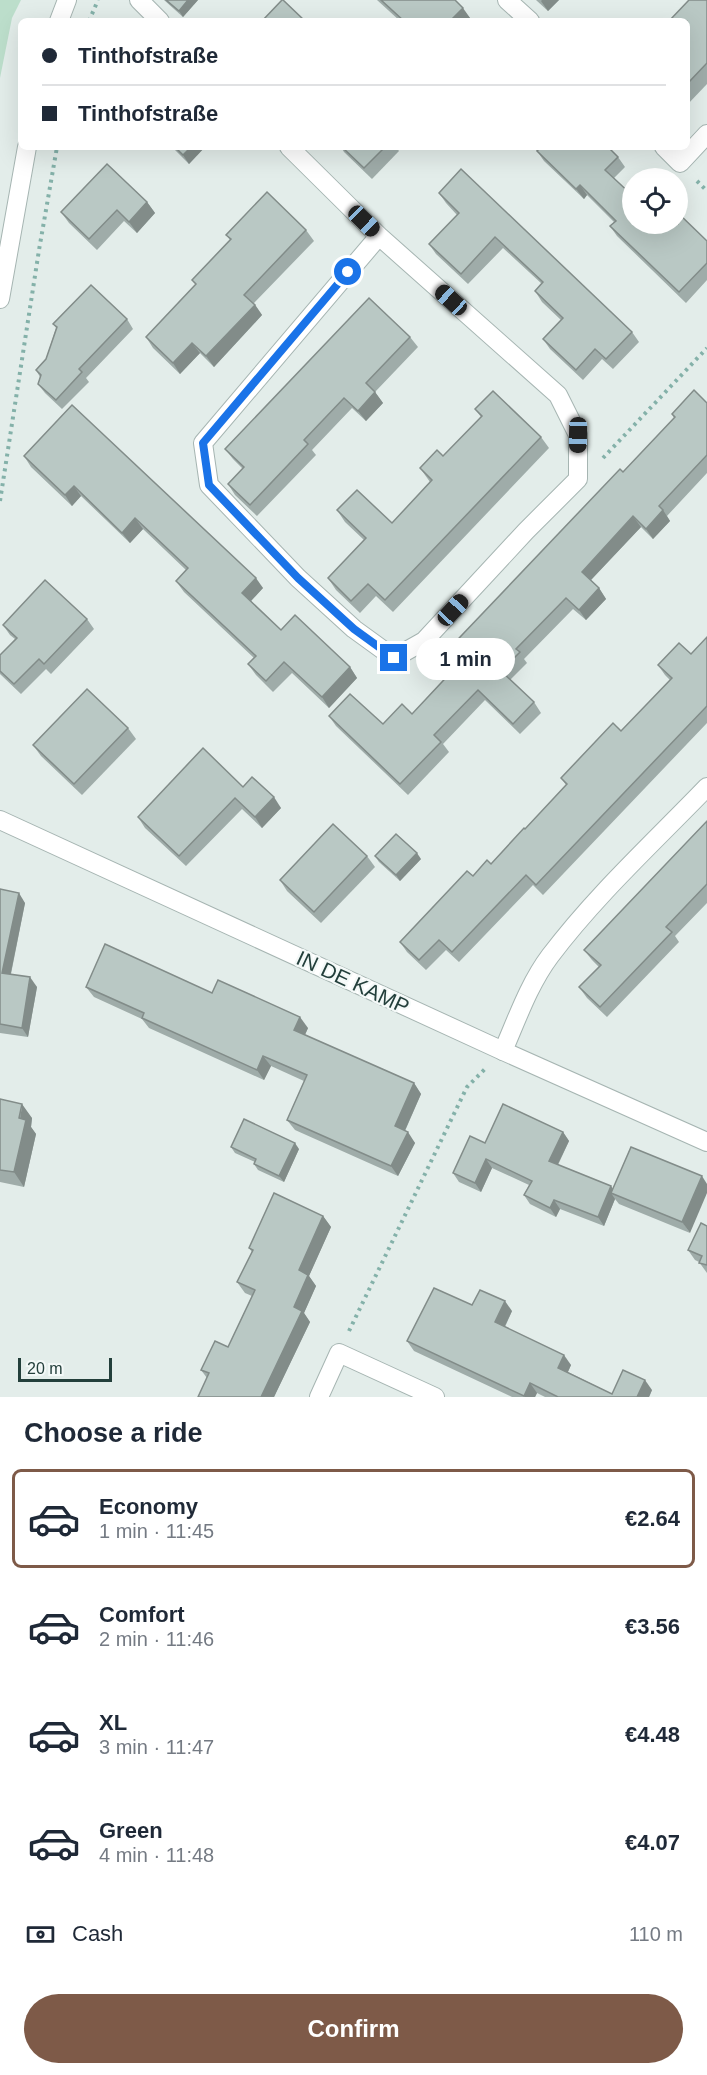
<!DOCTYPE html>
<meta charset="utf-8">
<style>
body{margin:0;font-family:Arial,sans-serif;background:#f6f6f7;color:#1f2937;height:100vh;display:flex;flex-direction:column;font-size:22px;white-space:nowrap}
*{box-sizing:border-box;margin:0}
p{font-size:20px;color:#747a83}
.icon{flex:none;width:33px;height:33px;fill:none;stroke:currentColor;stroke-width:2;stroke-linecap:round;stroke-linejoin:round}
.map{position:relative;height:1397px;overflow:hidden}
.drawer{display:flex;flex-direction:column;background:#fff;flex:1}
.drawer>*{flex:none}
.hud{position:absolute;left:18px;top:18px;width:672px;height:132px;border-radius:9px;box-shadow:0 6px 24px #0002;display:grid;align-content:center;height:132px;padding:0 24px;background:#fff}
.buttons{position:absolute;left:622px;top:168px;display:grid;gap:12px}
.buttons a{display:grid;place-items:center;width:66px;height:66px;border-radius:50%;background:#fff;box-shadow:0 6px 24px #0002;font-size:30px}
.scale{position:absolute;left:18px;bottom:15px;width:94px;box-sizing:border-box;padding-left:6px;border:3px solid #233f3b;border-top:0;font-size:16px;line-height:21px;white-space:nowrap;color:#233f3b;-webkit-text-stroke:4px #f4f9f8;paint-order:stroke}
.end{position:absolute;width:27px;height:27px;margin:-14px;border:8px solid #1a73e8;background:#fff;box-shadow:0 0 0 3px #fff}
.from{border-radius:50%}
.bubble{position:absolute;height:42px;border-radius:21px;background:#fff;box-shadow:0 6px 24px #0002;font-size:20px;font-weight:800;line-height:42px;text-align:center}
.car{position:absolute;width:18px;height:36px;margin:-18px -9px;border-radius:8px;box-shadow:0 0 4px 2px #0007;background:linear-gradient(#222 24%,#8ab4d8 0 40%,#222 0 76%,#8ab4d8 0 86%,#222 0)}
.hud b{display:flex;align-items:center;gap:21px;height:57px;font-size:22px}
.hud b+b{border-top:2px solid #e0e1e3}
.hud i{width:15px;height:15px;background:#1f2937}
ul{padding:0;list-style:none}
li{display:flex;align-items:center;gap:18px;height:99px;margin:0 12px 9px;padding:0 12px;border:3px solid transparent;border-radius:9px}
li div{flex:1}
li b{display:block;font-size:22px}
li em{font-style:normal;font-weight:800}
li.current{border-color:#7e5a48}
li>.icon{width:54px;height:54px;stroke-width:1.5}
h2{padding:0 24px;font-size:27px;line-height:72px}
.pay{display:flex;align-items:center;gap:15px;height:66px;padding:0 24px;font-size:22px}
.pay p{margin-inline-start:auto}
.action{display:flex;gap:12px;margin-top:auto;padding:12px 24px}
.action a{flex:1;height:69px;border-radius:36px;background:#7e5a48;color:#fff;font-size:24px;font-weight:800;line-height:69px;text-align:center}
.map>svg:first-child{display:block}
.grass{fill:#bcdecb}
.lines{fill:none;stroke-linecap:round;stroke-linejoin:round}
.minor-casing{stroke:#a6b5b2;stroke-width:20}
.path{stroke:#84b1a9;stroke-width:4;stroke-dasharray:3 4.5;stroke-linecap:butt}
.minor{stroke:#fff;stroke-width:18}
.wall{fill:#9faca9}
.shaded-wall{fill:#828c89}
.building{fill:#b9c8c4;stroke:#828c89;stroke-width:1.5}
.route{stroke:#1a73e8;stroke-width:8}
.labels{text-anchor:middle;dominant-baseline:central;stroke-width:4.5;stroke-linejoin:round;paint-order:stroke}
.street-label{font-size:21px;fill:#233f3b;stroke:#f4f9f8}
</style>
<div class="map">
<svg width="707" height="1397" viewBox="0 0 707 1397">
<rect width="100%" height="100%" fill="#e3edea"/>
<polygon class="grass" points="0,0 21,0 12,18 0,78"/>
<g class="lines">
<g class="minor-casing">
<g id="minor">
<polyline points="139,0 160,21"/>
<polyline points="507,0 530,21"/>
<polyline points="59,21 67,0"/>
<polyline points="289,147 379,236 558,395 578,435 578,479 526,531 424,641 394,658 354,629 298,578 209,485 203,443 379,236"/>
<polyline points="664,147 680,163 707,134"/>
<polyline points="0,299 27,147"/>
<polyline points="0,820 503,1051 707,1142"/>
<path d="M503,1051C517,1019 529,984 550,956C596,895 654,842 707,787"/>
<polyline points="319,1397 339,1353 435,1397"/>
</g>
</g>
<g class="path">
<polyline points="89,21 98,0"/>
<polyline points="697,181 707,191"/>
<polyline points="603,458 707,348"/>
<polyline points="0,501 39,250 57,147"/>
<polyline points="349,1331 467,1087 485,1069"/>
</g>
<use href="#minor" class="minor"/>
</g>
<g class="wall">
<polygon points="164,0 198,0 183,17"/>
<polygon points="377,0 455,0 470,18 468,21 400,21"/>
<polygon points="536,0 559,0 548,11"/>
<polygon points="707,0 707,84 687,105 687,21"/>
<polygon points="172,147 205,147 189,164"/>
<polygon points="341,147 396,147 399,151 372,179 344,152"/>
<polygon points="533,147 608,147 618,157 625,167 614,178 633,224 707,241 707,280 686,303 617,236 610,226 614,222 587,195 584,199 544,161 537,151"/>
<polygon points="439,193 632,332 639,342 613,369 602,359 583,380 550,349 543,339 561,320 542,302 535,291 542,284 503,248 468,284 436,254 429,244 457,215 446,203"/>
<polygon points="147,202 155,213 137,233 124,221 97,250 69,223 61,212"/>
<polygon points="306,230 314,241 254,303 262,315 214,367 200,353 180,374 153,348 146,337 196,285 192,280 230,240 226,235"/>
<polygon points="127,319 133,329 86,378 89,382 62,409 45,393 38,384 40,377 36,370 46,359 56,328 53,324"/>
<polygon points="410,337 418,347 375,392 383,403 366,421 352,408 312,450 316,455 257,516 235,495 228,484 243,469 233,459 225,449"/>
<polygon points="707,403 707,473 667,516 670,521 653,539 641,527 591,580 599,588 606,599 586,620 573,609 524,659 527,663 510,680 534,702 541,713 520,734 485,700 443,744 449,752 408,795 336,726 329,716 383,724 412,714 453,670 449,666 442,656 623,472 674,418 672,414"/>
<polygon points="475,409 541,437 549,448 393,612 376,596 360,613 336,590 328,578 364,540 345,522 337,510 392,523 430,482 420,468 443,456 481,417"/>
<polygon points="24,456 263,588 251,601 281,630 350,667 357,678 329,708 292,673 273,692 256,675 248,664 254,658 184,592 176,581 186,570 143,529 130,543 81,496 72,506 31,467"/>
<polygon points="87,619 94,629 51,674 46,669 21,694 0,674 0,655 15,639 10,635 3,625"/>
<polygon points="707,637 707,723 543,895 533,885 459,962 446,950 426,970 407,952 400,942 473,876 491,864 525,829 566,785 561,778 621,731 670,680 665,675 658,665 691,654"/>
<polygon points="128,728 136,739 82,795 41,756 33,745"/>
<polygon points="243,787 281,808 262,828 242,809 186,866 145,828 138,817"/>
<polygon points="707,821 707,903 675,936 679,942 607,1017 587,998 579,987 599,967 592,960 584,950"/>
<polygon points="367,856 375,867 321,923 287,891 280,880"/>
<polygon points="375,856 421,859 400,881 379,862"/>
<polygon points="0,889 25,903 11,974 37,987 28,1037 0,1033"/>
<polygon points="86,987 212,993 308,1028 305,1035 414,1083 421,1094 405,1131 415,1143 398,1176 295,1130 287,1120 304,1081 271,1066 264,1080 149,1028 142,1019 94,997"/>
<polygon points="0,1099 32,1118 31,1127 36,1134 24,1187 0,1182"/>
<polygon points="563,1132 569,1141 558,1165 611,1186 613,1190 631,1147 690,1233 619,1204 615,1199 604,1226 560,1209 556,1217 530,1204 524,1195 529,1185 492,1168 481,1192 459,1182 453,1173 485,1143"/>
<polygon points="231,1147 299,1149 284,1182 258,1170 254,1164 255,1162 235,1153"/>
<polygon points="323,1216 331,1227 309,1276 316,1286 304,1313 310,1322 274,1397 198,1397 207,1378 201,1370 228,1347 252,1296 245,1293 237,1282 252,1252 249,1248"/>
<polygon points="707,1226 707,1273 699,1262 695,1260 688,1250"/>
<polygon points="472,1305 512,1311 505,1327 571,1365 568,1372 612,1394 652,1390 649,1397 545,1397 537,1393 535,1397 512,1397 414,1351 407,1341"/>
</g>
<g class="shaded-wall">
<polygon points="188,0 198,0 183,17 179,11"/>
<polygon points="542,0 559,0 548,11 541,1"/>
<polygon points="463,8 470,18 468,21 450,21"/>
<polygon points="191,147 205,147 189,164 183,155"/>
<polygon points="580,185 587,195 584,199 576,189"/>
<polygon points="147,202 155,213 137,233 129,222"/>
<polygon points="255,305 262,315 214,367 206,356"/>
<polygon points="192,343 200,353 180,374 173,363"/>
<polygon points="375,392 383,403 366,421 358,411"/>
<polygon points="74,486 81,496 72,506 65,495"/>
<polygon points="663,510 670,521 653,539 646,529"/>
<polygon points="633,516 641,527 589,582 582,572"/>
<polygon points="135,518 143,529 130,543 122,533"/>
<polygon points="256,578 263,588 249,603 242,593"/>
<polygon points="599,588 606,599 586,620 579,610"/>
<polygon points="350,667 357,678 329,708 322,697"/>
<polygon points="274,797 281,808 262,828 255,817"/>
<polygon points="417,853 421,859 400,881 396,875"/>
<polygon points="19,893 25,903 9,982 2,973"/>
<polygon points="30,977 37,987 28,1037 22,1028"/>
<polygon points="300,1017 308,1028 302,1041 294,1030"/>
<polygon points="263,1056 271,1066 264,1080 257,1070"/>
<polygon points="414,1083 421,1094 402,1137 395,1126"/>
<polygon points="22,1104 32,1118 31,1127 36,1134 24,1187 14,1172"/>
<polygon points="408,1132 415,1143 398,1176 391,1166"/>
<polygon points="563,1132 569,1141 555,1170 549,1161"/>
<polygon points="295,1143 299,1149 284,1182 279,1176"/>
<polygon points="486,1159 492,1168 481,1192 475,1183"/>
<polygon points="702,1176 707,1184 707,1193 690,1233 682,1222"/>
<polygon points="611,1186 617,1195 611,1193 615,1199 604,1226 598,1217"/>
<polygon points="554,1200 560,1209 556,1217 550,1208"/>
<polygon points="323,1216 331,1227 309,1276 316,1286 304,1313 310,1322 274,1397 261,1397 294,1307 299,1270"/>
<polygon points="505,1301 512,1311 502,1332 495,1322"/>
<polygon points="564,1355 571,1365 565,1378 558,1368"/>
<polygon points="645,1380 652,1390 649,1397 637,1397"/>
<polygon points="530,1383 537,1393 535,1397 525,1397 524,1396"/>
</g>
<g class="building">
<polygon points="166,0 188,0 179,11"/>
<polygon points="282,0 283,0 305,21 262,21"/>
<polygon points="381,0 455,0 463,8 450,21 404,21"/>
<polygon points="689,0 707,0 707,63 687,84 687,21 669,21"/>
<polygon points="175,147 191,147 183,155"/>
<polygon points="342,147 385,147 364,168"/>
<polygon points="537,147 608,147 618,157 605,170 633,196 633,224 678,224 678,213 707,241 707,263 679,292 610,226 616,221 580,185 576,189 537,151 539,149"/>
<polygon points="107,164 147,202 129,222 117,210 89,239 61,212"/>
<polygon points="461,169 632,332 606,359 595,349 576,370 543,339 563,318 535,291 543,282 495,237 461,274 429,244 459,213 439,193"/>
<polygon points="267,192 306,230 244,295 255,305 206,356 192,343 173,363 146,337 196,284 192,280 231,239 226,235"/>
<polygon points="91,285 127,319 79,369 82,372 56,400 38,384 41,375 36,370 46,359 57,327 53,324"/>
<polygon points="369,298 410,337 366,383 375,392 358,411 344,398 304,440 308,444 250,505 228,484 244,467 225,449"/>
<polygon points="694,390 707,403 707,455 659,506 663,510 646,529 633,516 582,572 599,588 579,610 566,598 516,649 520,652 501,671 534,702 513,724 478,690 434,735 441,742 400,784 329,716 350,694 383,724 402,704 412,714 455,668 442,656 620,469 623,472 675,417 672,414"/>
<polygon points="493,391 541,437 385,600 368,584 351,601 328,578 366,538 337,510 357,490 392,523 432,480 420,468 437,450 443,456 482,416 475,409"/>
<polygon points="72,405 256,578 242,593 281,630 295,615 350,667 322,697 284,662 266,681 248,664 256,656 176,581 188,568 135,518 122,533 74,486 65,495 24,456"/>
<polygon points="45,580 87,619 44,664 39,659 14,684 0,671 0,655 17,638 3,625"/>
<polygon points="707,637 707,706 536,885 526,875 452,952 439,940 419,960 400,942 467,871 473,876 487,860 491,864 524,828 525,829 567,784 561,778 613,723 621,731 672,678 658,665 679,643 691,654"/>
<polygon points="87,689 128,728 74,784 33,745"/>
<polygon points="203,748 243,787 252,777 274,797 255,817 235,798 179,856 138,817"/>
<polygon points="707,821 707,884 666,927 672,932 600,1007 579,987 601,965 584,950"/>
<polygon points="333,824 367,856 314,912 280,880"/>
<polygon points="396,834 417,853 396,875 375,856"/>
<polygon points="0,889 19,893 2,973 30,977 22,1028 0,1024"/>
<polygon points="105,944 212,993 218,980 300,1017 294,1030 414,1083 395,1126 408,1132 391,1166 287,1120 307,1075 263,1056 257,1070 142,1018 144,1013 86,987"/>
<polygon points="0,1099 22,1104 19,1118 26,1120 14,1172 0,1170"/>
<polygon points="503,1104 563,1132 549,1161 611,1186 598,1217 554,1200 550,1208 524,1195 532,1181 486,1159 475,1183 453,1173 470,1136 485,1143"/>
<polygon points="244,1119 295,1143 279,1176 254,1164 256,1159 231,1147"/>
<polygon points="631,1147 702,1176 682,1222 611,1193"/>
<polygon points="274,1193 323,1216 299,1270 308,1275 294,1307 302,1311 261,1397 198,1397 209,1373 201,1370 215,1341 228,1347 255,1290 237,1282 253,1250 249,1248"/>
<polygon points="701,1223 707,1226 707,1265 699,1263 702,1256 688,1250"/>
<polygon points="434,1288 472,1305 480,1290 505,1301 495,1322 564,1355 558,1368 612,1394 623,1370 645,1380 637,1397 558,1397 530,1383 524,1396 407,1341"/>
</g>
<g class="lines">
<polyline class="route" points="348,272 203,443 209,485 298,578 354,629 394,658"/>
</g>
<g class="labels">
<g class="street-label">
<text transform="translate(353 982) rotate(25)">IN DE KAMP</text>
</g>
</g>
</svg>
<div class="buttons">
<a><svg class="icon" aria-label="locate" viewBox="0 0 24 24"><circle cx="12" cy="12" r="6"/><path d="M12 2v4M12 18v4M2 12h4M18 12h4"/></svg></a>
</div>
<div class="scale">20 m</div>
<i class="end from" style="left:348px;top:272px"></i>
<i class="end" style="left:394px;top:658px"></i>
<div class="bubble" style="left:416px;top:638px;width:99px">1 min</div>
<i class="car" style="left:364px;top:221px;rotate:134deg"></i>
<i class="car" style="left:451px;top:300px;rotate:312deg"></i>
<i class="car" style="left:578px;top:435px;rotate:181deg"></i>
<i class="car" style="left:453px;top:610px;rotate:43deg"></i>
<div class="hud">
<b><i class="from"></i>Tinthofstraße</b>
<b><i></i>Tinthofstraße</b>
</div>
</div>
<section class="drawer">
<h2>Choose a ride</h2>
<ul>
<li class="current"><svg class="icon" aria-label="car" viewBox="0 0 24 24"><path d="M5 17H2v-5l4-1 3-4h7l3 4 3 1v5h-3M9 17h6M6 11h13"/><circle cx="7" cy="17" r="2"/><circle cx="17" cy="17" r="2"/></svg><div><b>Economy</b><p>1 min · 11:45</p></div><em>€2.64</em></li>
<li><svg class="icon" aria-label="car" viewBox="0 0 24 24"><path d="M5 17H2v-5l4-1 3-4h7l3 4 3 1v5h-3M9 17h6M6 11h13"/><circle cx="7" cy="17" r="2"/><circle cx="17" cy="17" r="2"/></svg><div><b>Comfort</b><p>2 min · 11:46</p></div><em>€3.56</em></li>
<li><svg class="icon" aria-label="car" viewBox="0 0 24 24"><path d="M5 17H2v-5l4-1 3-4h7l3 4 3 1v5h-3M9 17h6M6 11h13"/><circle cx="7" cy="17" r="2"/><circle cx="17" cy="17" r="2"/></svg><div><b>XL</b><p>3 min · 11:47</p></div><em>€4.48</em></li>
<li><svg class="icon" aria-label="car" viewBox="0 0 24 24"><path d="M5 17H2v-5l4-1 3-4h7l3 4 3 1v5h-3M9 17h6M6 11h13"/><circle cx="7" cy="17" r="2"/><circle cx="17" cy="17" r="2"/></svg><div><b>Green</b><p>4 min · 11:48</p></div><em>€4.07</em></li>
</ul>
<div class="pay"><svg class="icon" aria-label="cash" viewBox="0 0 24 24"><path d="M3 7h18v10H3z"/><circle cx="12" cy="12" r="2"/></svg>Cash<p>110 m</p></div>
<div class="action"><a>Confirm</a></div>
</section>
